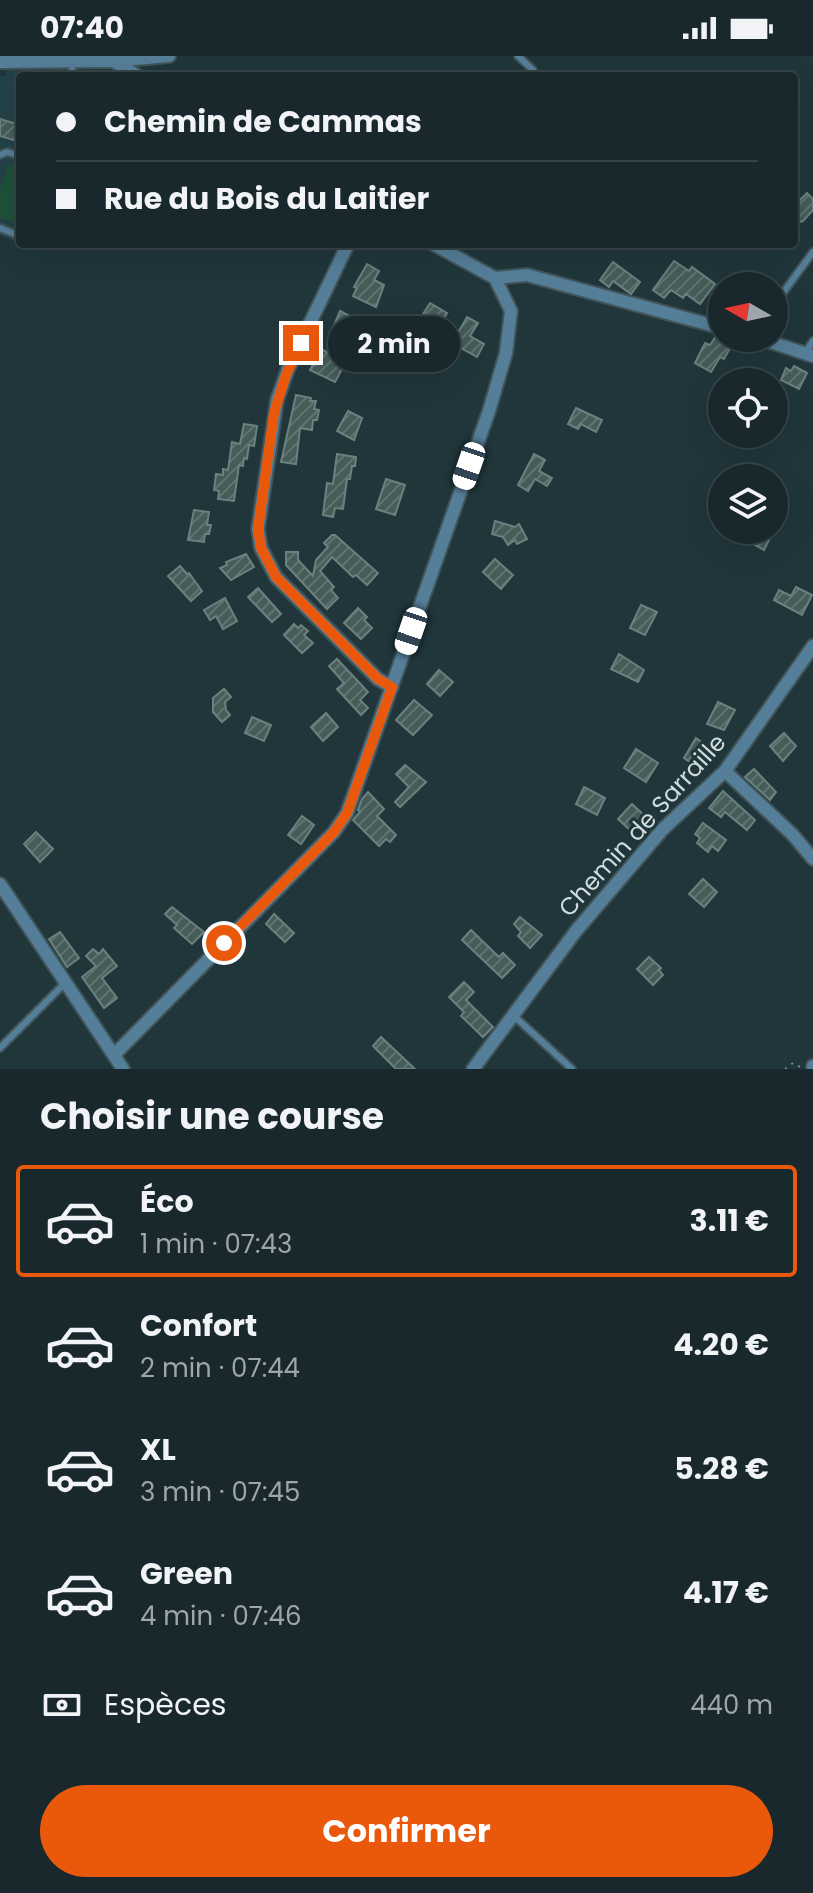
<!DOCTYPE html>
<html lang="fr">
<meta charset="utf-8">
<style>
body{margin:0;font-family:Poppins,sans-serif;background:#253438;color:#f1f3f6;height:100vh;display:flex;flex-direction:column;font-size:30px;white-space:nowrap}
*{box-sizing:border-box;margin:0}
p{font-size:26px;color:#9fa6a9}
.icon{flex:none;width:44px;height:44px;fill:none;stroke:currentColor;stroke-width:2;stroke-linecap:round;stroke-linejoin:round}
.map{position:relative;height:1013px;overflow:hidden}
.details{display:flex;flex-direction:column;background:#18282c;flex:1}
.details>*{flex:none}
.banner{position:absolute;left:16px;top:16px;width:782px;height:176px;border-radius:8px;box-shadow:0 8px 32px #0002,0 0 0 2px #364448;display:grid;align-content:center;height:176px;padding:0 40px;background:#18282c}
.needle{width:52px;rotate:279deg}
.fabs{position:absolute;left:708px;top:216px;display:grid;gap:16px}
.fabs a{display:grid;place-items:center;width:80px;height:80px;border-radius:50%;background:#18282c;box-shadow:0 8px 32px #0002,0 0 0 2px #364448;font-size:40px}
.end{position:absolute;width:36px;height:36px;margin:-18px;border:10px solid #ea580c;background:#fff;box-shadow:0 0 0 4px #fff}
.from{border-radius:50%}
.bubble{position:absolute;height:56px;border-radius:28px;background:#18282c;box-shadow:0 8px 32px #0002,0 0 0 2px #364448;font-size:26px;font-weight:700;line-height:56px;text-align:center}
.car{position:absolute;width:24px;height:48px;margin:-24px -12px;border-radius:10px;box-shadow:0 0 6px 2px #0007;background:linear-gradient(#fff 24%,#345 0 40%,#fff 0 76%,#345 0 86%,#fff 0)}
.banner b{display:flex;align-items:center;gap:28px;height:76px;font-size:30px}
.banner b+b{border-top:2px solid #364448}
.banner i{width:20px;height:20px;background:#f1f3f6}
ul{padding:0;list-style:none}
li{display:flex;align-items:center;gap:24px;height:112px;margin:0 16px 12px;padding:0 24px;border:4px solid transparent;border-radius:8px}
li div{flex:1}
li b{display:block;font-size:30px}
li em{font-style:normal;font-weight:700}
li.selected{border-color:#ea580c}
li>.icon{width:72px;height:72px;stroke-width:1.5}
h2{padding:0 40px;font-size:36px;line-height:96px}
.pay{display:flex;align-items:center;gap:20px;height:88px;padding:0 40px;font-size:30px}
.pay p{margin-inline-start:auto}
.primary-button{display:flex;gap:16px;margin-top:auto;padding:16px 40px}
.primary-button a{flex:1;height:92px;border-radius:48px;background:#ea580c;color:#fff;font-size:32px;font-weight:700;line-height:92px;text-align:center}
.status{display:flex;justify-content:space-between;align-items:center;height:56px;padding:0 40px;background:#18282c;direction:ltr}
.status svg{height:22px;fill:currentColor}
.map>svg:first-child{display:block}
.built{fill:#234248}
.grass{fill:#1d5239}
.building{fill:url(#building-hatch);stroke:#6a827f;stroke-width:2}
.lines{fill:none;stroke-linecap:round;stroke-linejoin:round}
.service-casing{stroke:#405459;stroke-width:10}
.minor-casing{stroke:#405459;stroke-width:16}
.path{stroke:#7d8e92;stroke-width:2;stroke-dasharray:2 6;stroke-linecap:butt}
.service{stroke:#557e98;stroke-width:6}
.minor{stroke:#557e98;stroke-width:12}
.route{stroke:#ea580c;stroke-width:10}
.labels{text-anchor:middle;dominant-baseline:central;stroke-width:6;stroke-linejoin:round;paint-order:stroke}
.street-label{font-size:24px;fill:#d0dde0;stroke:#20363b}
</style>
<div class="status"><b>07:40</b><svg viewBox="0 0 49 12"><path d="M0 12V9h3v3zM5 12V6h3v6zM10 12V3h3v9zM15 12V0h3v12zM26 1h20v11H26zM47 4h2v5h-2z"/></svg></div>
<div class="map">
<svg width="813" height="1013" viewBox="0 0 813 1013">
<defs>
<pattern id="building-hatch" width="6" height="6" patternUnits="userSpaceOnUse" patternTransform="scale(2)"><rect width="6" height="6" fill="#455c59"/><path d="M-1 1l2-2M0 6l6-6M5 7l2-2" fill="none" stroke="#5f7371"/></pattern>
</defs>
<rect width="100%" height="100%" fill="#20363b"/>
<polygon class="built" points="6,12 78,13 87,16 86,20 20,20 20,188 0,179 0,20 6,20"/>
<polygon class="grass" points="9,108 20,112 20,169 0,162 0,133"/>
<g class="building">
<polygon points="0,63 20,69 20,86 0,80"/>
<polygon points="807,137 813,143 813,154 803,165 794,167 794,150"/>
<polygon points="674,205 689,215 692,211 715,228 700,248 686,238 683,242 671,234 664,242 653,234"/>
<polygon points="613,206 640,226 631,238 613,225 609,231 600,224"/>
<polygon points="367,208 379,215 374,224 384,229 376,251 353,240 357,232 354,231"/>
<polygon points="430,247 447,257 437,273 420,263"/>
<polygon points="340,255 363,267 356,280 353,278 348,288 330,279"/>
<polygon points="467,261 478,267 470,280 484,288 477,301 452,287"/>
<polygon points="396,263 404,267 391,293 392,305 379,306 378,291 387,272 391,273"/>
<polygon points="716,280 733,287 724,303 720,301 711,316 695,307 705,287 710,289"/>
<polygon points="321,293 340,303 337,310 342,313 335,326 310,314"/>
<polygon points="794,310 807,317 799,333 781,324 786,312 791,315"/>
<polygon points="296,339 311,342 310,345 316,345 314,353 319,354 317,364 313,364 312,374 300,372 296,408 281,406"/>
<polygon points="576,352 602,364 596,376 581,368 578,373 568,368"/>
<polygon points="348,355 362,362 354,384 337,375"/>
<polygon points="244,368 257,370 254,390 249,389 247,403 244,402 243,410 239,409 234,445 218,443 219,435 214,434 216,418 223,419 223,413 228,414 232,386 240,388"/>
<polygon points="337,398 356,401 355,410 352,410 350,423 347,423 343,453 335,452 333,461 323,459 327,427 333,428"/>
<polygon points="534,398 545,404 539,415 552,422 547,430 535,423 528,435 518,429"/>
<polygon points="386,423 405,429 395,459 376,453"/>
<polygon points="194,454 209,456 207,469 211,469 209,478 205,478 204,486 188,484"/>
<polygon points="495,465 515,471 519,468 527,483 517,488 515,484 508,489 503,481 492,478"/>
<polygon points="740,474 765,474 772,478 764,494 748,485"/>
<polygon points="332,479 335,479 378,517 367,529 356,519 353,521 332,501 320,515 334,531 331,534 338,542 327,553 286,509 286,496 298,496 298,504 313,520 316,504 328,491 324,487"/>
<polygon points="246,498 254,511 231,524 220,512 227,509 226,506"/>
<polygon points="495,503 513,519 501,533 483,516"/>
<polygon points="180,510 187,518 189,517 202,535 191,545 168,520"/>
<polygon points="796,531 812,539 802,559 774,544 779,534 791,540"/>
<polygon points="258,532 281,558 272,566 248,541"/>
<polygon points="225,542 237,565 223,573 216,560 210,564 204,554"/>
<polygon points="641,549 657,556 645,579 630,572"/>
<polygon points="358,552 367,561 364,564 372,572 361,583 344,567"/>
<polygon points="294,568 298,572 301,569 308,575 304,579 313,587 302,597 284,579"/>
<polygon points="619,598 644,614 638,626 611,613"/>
<polygon points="337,603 368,636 360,644 368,652 361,659 337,633 344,627 329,610"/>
<polygon points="439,614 453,626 440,640 427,628"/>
<polygon points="224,633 231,641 225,646 226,654 230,659 222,666 213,656 213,642"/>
<polygon points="414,644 432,659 413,679 396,664"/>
<polygon points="718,646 735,654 724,674 707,668"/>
<polygon points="326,657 338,671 323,685 311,671"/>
<polygon points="252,661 271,669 264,685 245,677"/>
<polygon points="784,677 796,690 783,705 770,690"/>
<polygon points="696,682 709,691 697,711 684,702"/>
<polygon points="636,693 658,707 646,726 624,712"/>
<polygon points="405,709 426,726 400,751 395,746 409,731 396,718"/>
<polygon points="754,713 776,736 770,744 745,721"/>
<polygon points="584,731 605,742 597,759 576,748"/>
<polygon points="723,735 755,764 747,774 725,756 721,761 709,752"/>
<polygon points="368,736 384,753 377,760 396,779 390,786 386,783 379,790 353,764 360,756 358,754 362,743"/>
<polygon points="632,748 646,761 632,776 618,763"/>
<polygon points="302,760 314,769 301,788 288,779"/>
<polygon points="703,767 726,784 718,795 712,790 708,796 697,787 700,782 695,778"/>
<polygon points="36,776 53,793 40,806 24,788"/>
<polygon points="703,823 717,836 704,851 689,838"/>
<polygon points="172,851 204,876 192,888 174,872 177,869 165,858"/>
<polygon points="274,858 294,877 285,886 266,868"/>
<polygon points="520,861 542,879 530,892 518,880 521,876 514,868"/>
<polygon points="471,874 499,901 503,897 515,909 502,922 462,884"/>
<polygon points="60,876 79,902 67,911 49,883"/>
<polygon points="93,893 99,898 103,893 117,910 102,922 117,942 104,952 82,921 96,910 86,900"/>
<polygon points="649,901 661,912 659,914 663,919 653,929 637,913"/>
<polygon points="464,926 474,936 466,944 493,971 483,981 461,960 464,956 449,941"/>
<polygon points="381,981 415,1013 396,1013 373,990"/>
</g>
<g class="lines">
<g class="service-casing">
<g id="service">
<polyline points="518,0 533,14"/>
<polyline points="72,5 72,20"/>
<polyline points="0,99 7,96 20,100"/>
<polyline points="0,172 20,180"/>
<polyline points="774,249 813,196"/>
<polyline points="805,297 813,285"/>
<polyline points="513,959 572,1013"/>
<polyline points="0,992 65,927"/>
</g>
</g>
<g class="minor-casing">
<g id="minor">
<polyline points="113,5 138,20"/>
<polyline points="0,6 113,5 169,0"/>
<polyline points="348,188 288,313 277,344 258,473 261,492 276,521 378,623 392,631"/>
<polyline points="433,188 495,222 527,219 722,272"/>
<polyline points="758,282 813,300"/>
<polyline points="725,715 793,779 813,803"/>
<polyline points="0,828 123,1013"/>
<polyline points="115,998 334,776 347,757 489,355 506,297 511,255 495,222"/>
<polyline points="473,1013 576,875 662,774 725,715 813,590"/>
<polyline points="813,1013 813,1010"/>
</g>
</g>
<polyline class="path" points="785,1013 793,1007 800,1011"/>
<use href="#service" class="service"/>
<use href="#minor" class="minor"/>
</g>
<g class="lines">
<polyline class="route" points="224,887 334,776 347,757 392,631 378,623 276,521 261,492 258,473 274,357 286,319 301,287"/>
</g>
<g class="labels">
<g class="street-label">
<text transform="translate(642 769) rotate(-48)">Chemin de Sarraille</text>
</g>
</g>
</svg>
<div class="fabs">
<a><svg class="needle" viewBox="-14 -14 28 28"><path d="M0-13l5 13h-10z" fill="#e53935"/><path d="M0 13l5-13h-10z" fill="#9fa6a9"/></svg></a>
<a><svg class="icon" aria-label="locate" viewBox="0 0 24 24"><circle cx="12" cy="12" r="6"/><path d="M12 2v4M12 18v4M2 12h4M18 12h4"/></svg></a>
<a><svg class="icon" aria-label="layers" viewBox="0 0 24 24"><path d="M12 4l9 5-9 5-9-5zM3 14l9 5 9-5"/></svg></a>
</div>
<i class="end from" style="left:224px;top:887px"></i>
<i class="end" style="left:301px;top:287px"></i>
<div class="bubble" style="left:328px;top:260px;width:132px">2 min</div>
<i class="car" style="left:469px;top:410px;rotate:199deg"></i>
<i class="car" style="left:411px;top:575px;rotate:199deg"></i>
<div class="banner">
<b><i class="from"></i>Chemin de Cammas</b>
<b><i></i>Rue du Bois du Laitier</b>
</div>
</div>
<section class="details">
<h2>Choisir une course</h2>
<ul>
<li class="selected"><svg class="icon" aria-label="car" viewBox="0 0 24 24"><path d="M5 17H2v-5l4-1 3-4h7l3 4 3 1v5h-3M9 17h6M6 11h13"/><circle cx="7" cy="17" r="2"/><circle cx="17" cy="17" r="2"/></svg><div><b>Éco</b><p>1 min · 07:43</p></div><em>3.11 €</em></li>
<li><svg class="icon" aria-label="car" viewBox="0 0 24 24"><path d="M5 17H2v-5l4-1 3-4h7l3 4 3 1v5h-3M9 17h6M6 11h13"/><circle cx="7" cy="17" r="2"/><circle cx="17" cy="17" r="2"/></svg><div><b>Confort</b><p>2 min · 07:44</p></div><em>4.20 €</em></li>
<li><svg class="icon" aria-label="car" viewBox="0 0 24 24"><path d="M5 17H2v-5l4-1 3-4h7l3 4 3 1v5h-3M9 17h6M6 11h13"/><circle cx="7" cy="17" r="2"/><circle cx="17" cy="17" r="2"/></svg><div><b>XL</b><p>3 min · 07:45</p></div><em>5.28 €</em></li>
<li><svg class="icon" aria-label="car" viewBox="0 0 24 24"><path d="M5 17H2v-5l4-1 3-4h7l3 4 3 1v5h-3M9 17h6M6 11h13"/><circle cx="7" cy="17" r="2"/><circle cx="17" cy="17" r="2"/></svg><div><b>Green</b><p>4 min · 07:46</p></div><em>4.17 €</em></li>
</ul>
<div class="pay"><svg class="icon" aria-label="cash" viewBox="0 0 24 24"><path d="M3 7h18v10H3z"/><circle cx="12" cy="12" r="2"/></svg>Espèces<p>440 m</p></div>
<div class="primary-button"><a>Confirmer</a></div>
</section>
